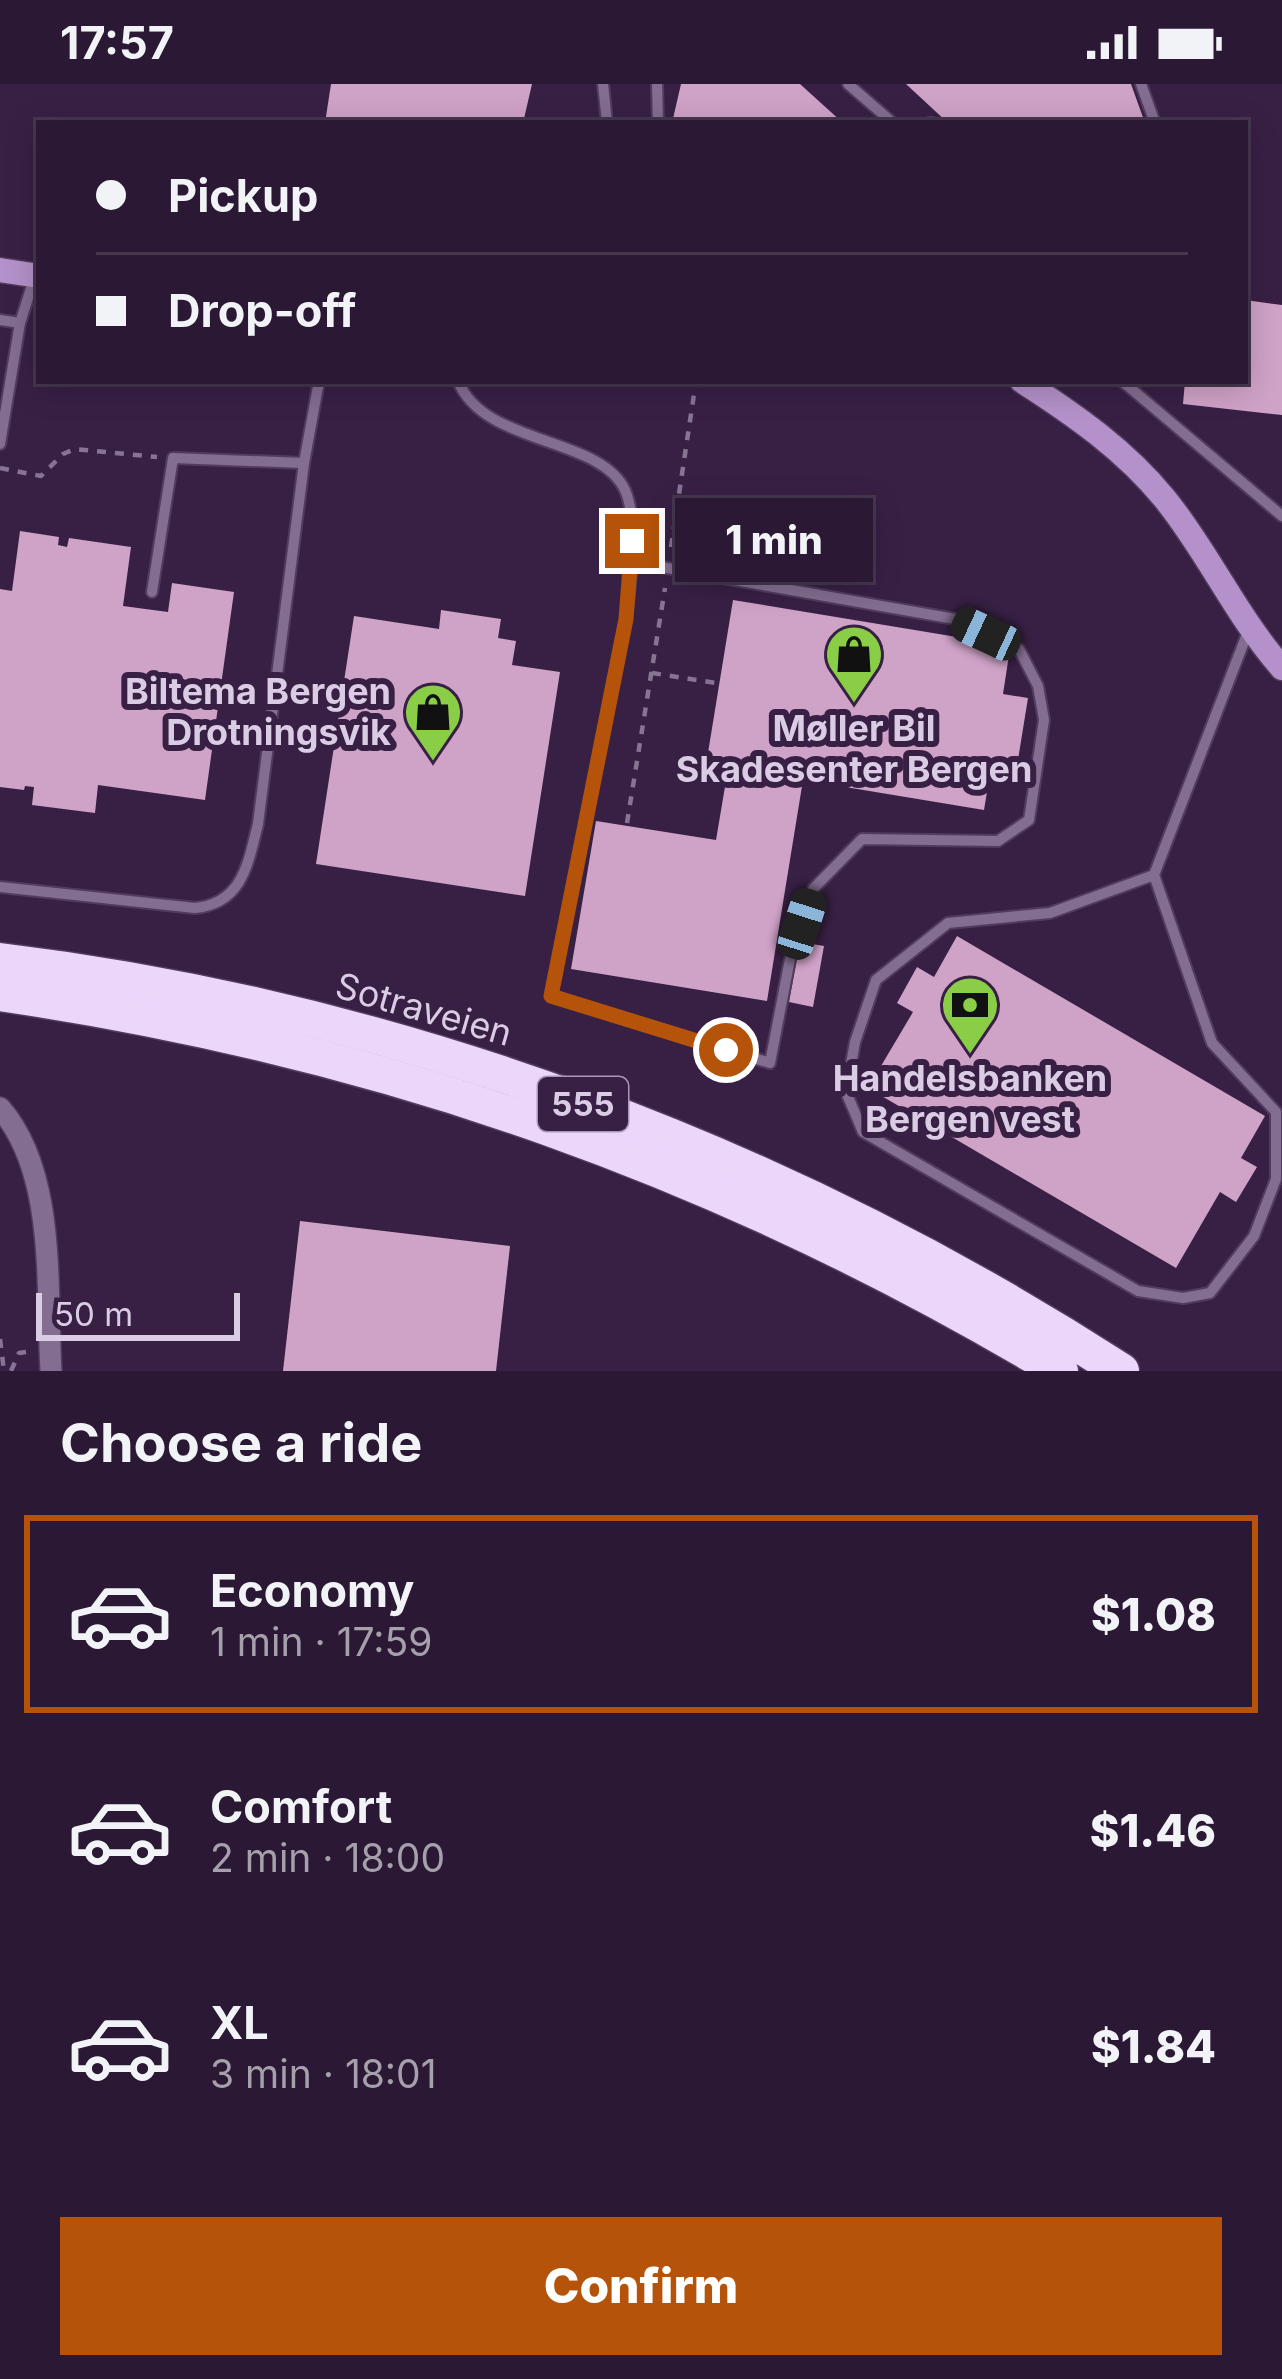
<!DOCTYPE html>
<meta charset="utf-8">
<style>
body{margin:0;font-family:Inter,sans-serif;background:#32213c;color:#f1f3f6;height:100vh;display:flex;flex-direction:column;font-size:45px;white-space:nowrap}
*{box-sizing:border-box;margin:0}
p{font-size:39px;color:#a5a0ac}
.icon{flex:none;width:66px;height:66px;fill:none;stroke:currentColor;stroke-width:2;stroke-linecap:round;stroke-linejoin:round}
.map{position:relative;height:1287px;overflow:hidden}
.sheet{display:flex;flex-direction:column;background:#2a1834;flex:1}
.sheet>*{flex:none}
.banner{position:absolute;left:36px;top:36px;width:1212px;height:264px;border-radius:0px;box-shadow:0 6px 30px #0003,0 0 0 3px #46374f;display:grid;align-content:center;height:264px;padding:0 60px;background:#2a1834}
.scale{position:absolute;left:36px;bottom:30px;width:204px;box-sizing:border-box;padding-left:12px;border:6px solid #dacce4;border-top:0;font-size:33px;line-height:42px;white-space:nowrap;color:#dacce4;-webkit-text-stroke:9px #382045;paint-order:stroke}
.end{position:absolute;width:54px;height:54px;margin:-27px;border:15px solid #b45309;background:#fff;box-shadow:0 0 0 6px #fff}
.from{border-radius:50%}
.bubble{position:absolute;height:84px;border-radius:0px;background:#2a1834;box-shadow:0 6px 30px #0003,0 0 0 3px #46374f;font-size:39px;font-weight:800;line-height:84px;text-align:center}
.car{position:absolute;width:36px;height:72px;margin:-36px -18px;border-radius:15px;box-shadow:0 0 9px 3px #0007;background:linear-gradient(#222 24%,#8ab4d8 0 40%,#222 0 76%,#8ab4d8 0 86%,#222 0)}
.banner b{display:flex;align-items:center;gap:42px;height:114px;font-size:45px}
.banner b+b{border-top:3px solid #46374f}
.banner i{width:30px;height:30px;background:#f1f3f6}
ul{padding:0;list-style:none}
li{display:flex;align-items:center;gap:36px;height:198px;margin:0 24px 18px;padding:0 36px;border:6px solid transparent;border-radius:0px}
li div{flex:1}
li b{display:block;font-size:45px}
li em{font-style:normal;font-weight:800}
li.on{border-color:#b45309}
li>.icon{width:108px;height:108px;stroke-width:1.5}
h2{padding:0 60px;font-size:54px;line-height:144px}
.primary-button{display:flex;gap:24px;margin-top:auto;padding:24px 60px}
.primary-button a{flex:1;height:138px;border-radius:0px;background:#b45309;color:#fff;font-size:48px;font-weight:800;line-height:138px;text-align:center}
.status{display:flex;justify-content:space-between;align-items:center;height:84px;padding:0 60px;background:#2a1834;direction:ltr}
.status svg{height:33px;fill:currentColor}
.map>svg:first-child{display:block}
.building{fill:#cfa2c7}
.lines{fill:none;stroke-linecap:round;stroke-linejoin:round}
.lane-casing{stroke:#523c5e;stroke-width:14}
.street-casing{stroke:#523c5e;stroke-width:24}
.secondary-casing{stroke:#523c5e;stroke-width:27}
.highway-casing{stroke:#523c5e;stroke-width:39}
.path{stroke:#877492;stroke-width:4.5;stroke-dasharray:9 9;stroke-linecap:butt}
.lane{stroke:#836d90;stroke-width:10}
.street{stroke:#836d90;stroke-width:21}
.secondary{stroke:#b491ca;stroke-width:24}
.highway{stroke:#ecd6fa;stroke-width:36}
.route{stroke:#b45309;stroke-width:15}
.labels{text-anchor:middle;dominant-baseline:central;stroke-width:12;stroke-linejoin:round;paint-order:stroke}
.shield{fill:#382045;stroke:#a998b4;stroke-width:3}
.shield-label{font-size:33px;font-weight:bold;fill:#dacce4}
.poi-label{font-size:36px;font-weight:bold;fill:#dacce4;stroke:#382045}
.street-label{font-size:36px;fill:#dacce4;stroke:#382045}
</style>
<div class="status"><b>17:57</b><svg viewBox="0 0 49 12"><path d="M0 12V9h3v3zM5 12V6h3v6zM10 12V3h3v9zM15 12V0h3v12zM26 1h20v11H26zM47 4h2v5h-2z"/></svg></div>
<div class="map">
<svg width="1282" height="1287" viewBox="0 0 1282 1287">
<rect width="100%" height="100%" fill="#382045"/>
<g class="building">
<polygon points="331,0 532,0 523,39 325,39"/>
<polygon points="681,0 800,0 843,39 672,39"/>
<polygon points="906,0 1131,0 1145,39 948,39"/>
<polygon points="1245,216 1282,221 1282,331 1183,320 1185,297 1245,297"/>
<polygon points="20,447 59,453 58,461 67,463 69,454 131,463 123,522 168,528 172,499 234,508 205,716 98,701 95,729 32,721 34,703 25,702 24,706 0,703 0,505 12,507"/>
<polygon points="733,516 963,554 1009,571 1003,610 1028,614 1017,682 992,678 984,726 803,696 767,917 571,885 596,737 716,756 728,685 706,681"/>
<polygon points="441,526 501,535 498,554 516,557 512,581 560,588 525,812 316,780 354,532 439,545"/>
<polygon points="957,852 1265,1032 1241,1074 1257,1083 1236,1118 1220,1108 1176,1184 868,1004 913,928 897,919 917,883 934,893"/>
<polygon points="800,858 824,862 813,923 789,918"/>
<polygon points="300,1137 510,1162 496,1287 283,1287"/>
</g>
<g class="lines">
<g class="lane-casing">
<g id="lane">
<polyline points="603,0 607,39"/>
<polyline points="657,0 658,39"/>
<polyline points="848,0 893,39"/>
<polyline points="1141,0 1155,39"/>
<polyline points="929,39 933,39"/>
<polyline points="0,236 20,239"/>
<path d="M458,297C484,362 600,352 625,406C639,438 630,501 626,535L551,912L770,979L790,875L813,805L862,755L998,757L1029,736L1044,636L1038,602L1019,565L955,535L633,478"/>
<polyline points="1122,297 1282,432"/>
<polyline points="0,360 20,239 35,192"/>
<polyline points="152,508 173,374 304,379"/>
<polyline points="1154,791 1050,829 948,839 876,896 855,958 846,1008 863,1048 1138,1207 1183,1214 1210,1209 1254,1152 1276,1095 1276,1028 1212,959 1154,791 1249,545"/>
<path d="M0,803L195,824C243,819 248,779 258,740L304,379L319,297"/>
</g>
</g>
<g class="street-casing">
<path id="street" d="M0,1024C57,1089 46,1205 51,1287"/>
</g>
<g class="secondary-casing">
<g id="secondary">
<polyline points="0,186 39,192"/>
<path d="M1022,297C1075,331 1125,366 1165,415C1208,468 1236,532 1282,584"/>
</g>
</g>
<g class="highway-casing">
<g id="highway">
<path d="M0,877C397,925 785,1070 1121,1287"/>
<path d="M0,909C386,966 725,1086 1060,1287"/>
</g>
</g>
<g class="path">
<polyline points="0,384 41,392 63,370 75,365 157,373"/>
<polyline points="671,463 696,297"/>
<polyline points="652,589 716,599"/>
<polyline points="627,739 665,504"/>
<polyline points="0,1255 4,1287"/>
<polyline points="11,1287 19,1269 26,1268"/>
</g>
<use href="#lane" class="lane"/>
<use href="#street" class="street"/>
<use href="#secondary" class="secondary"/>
<use href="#highway" class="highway"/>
</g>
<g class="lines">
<polyline class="route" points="632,457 626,535 551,912 726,966"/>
</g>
<defs>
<g id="shop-pin" transform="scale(3)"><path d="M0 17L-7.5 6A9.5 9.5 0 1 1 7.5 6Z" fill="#8ace47" stroke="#382045"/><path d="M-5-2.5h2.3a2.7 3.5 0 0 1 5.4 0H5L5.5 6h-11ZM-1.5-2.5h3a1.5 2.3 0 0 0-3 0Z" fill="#111"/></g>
<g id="bank-pin" transform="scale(3)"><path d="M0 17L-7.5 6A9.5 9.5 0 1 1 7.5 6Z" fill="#8ace47" stroke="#382045"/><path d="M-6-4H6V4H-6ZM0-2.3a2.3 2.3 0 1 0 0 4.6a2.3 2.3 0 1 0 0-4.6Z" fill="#111"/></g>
</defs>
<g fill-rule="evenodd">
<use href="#shop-pin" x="854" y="570"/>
<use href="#shop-pin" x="433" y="628"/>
<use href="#bank-pin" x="970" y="921"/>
</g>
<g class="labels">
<rect class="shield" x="538" y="993" width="90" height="54" rx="9"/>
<g class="shield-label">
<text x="583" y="1020">555</text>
</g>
<g class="poi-label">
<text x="391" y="607" text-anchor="end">Biltema Bergen<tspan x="391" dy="41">Drotningsvik</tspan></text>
<text x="854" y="644">Møller Bil<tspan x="854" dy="41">Skadesenter Bergen</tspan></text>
<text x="970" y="994">Handelsbanken<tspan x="970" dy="41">Bergen vest</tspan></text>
</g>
<g class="street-label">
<text transform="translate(424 925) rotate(16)">Sotraveien</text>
</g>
</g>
</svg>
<div class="scale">50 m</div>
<i class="end from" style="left:726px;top:966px"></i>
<i class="end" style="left:632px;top:457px"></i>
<div class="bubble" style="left:675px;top:414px;width:198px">1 min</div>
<i class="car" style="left:986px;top:550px;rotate:295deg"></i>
<i class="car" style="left:802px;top:840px;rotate:18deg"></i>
<div class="banner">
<b><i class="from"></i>Pickup</b>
<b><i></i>Drop-off</b>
</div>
</div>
<section class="sheet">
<h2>Choose a ride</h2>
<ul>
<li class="on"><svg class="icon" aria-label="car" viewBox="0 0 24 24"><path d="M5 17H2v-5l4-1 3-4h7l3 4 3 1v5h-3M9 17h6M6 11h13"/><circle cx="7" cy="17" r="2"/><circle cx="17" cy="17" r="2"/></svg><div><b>Economy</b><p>1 min · 17:59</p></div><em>$1.08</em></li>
<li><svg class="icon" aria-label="car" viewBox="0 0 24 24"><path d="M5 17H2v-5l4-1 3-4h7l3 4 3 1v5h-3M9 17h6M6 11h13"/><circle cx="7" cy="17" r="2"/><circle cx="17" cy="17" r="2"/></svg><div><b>Comfort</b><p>2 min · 18:00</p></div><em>$1.46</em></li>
<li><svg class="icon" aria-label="car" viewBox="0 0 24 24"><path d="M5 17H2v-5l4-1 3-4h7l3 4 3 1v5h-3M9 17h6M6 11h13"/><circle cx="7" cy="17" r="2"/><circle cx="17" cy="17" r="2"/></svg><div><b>XL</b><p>3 min · 18:01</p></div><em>$1.84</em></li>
</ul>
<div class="primary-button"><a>Confirm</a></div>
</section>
